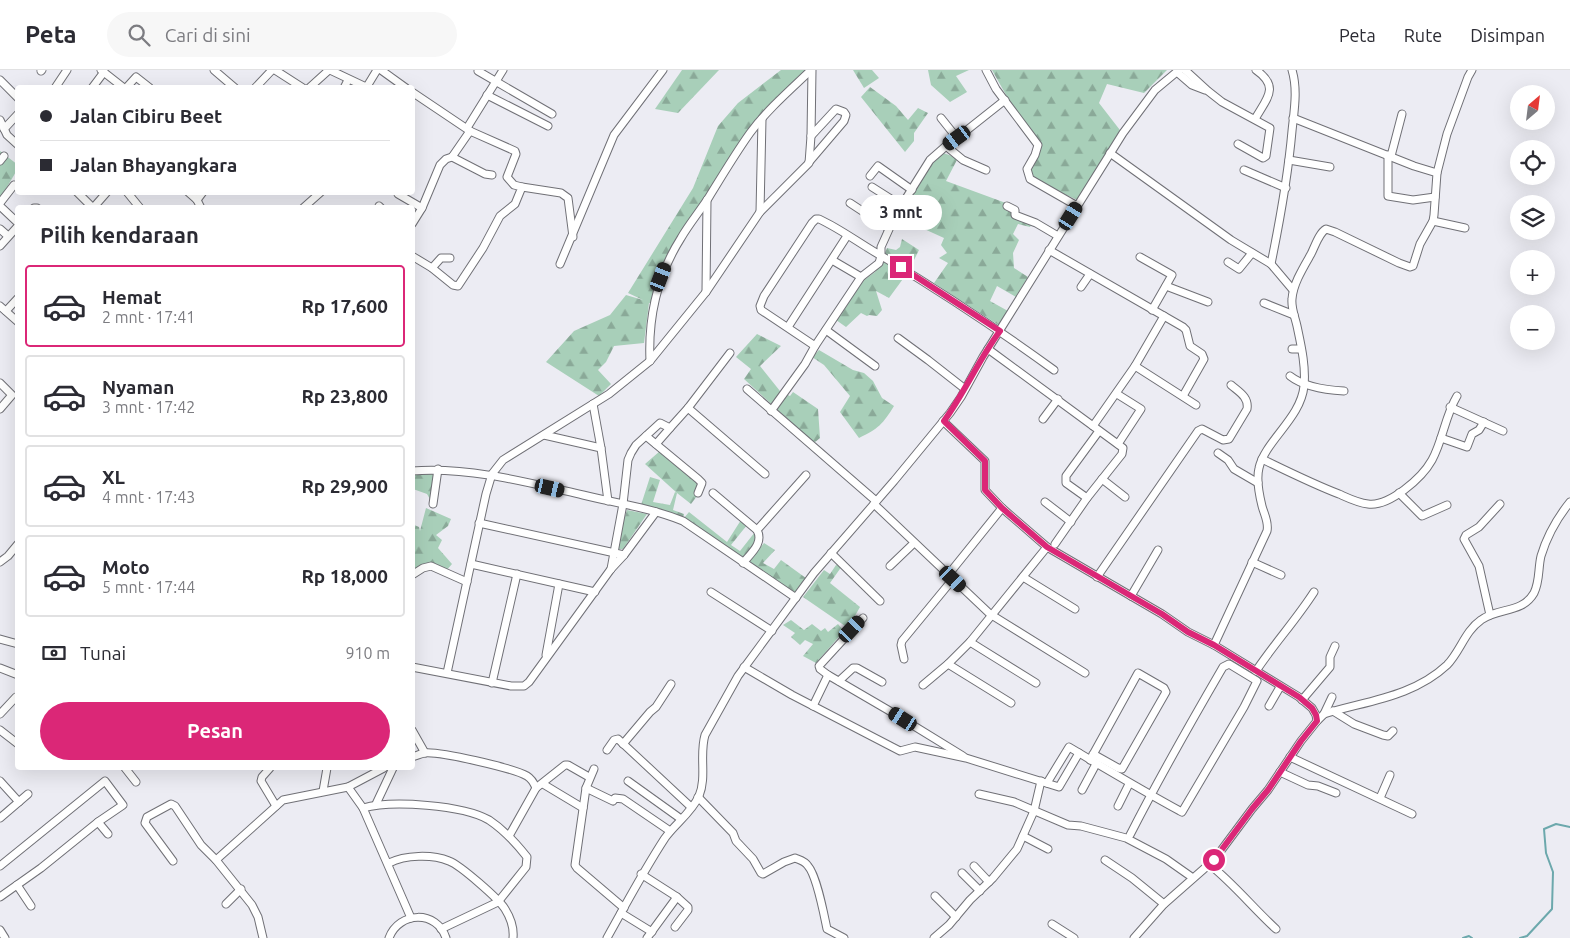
<!DOCTYPE html>
<html lang="id">
<meta charset="utf-8">
<style>
body{margin:0;font-family:Ubuntu,sans-serif;background:#f7f7f7;color:#2b2b33;height:100vh;display:flex;flex-direction:column;font-size:19px;white-space:nowrap}
*{box-sizing:border-box;margin:0}
p{font-size:16px;color:#7c7c81}
.icon{flex:none;width:28px;height:28px;fill:none;stroke:currentColor;stroke-width:2;stroke-linecap:round;stroke-linejoin:round}
.map{position:relative;flex:1;overflow:hidden}
.panel{position:absolute;left:15px;top:135px;width:400px;height:565px;display:flex;flex-direction:column;background:#fff;border-radius:5px;box-shadow:0 5px 20px #0002}
.panel>*{flex:none}
.top-card{position:absolute;left:15px;top:15px;width:400px;height:110px;border-radius:5px;box-shadow:0 5px 20px #0002;display:grid;align-content:center;height:110px;padding:0 25px;background:#fff}
.needle{width:32px;rotate:28deg}
.buttons{position:absolute;left:1510px;top:15px;display:grid;gap:10px}
.buttons a{display:grid;place-items:center;width:45px;height:45px;border-radius:50%;background:#fff;box-shadow:0 5px 20px #0002;font-size:25px}
.end{position:absolute;width:22px;height:22px;margin:-11px;border:6px solid #db2777;background:#fff;box-shadow:0 0 0 2px #fff}
.from{border-radius:50%}
.bubble{position:absolute;height:35px;border-radius:18px;background:#fff;box-shadow:0 5px 20px #0002;font-size:16px;font-weight:700;line-height:35px;text-align:center}
.car{position:absolute;width:15px;height:30px;margin:-15px -8px;border-radius:6px;box-shadow:0 0 4px 1px #0007;background:linear-gradient(#222 24%,#8ab4d8 0 40%,#222 0 76%,#8ab4d8 0 86%,#222 0)}
.top-card b{display:flex;align-items:center;gap:18px;height:48px;font-size:19px}
.top-card b+b{border-top:1px solid #e1e1e2}
.top-card i{width:12px;height:12px;background:#2b2b33}
ul{padding:0;list-style:none}
li{display:flex;align-items:center;gap:15px;height:82px;margin:0 10px 8px;padding:0 15px;border:2px solid #e1e1e2;border-radius:5px}
li div{flex:1}
li b{display:block;font-size:19px}
li em{font-style:normal;font-weight:700}
li.active{border-color:#db2777}
li>.icon{width:45px;height:45px;stroke-width:1.5}
h2{padding:0 25px;font-size:22px;line-height:60px}
.pay{display:flex;align-items:center;gap:12px;height:55px;padding:0 25px;font-size:19px}
.pay p{margin-inline-start:auto}
.button{display:flex;gap:10px;margin-top:auto;padding:10px 25px}
.button a{flex:1;height:58px;border-radius:30px;background:#db2777;color:#fff;font-size:20px;font-weight:700;line-height:58px;text-align:center}
header{display:flex;align-items:center;gap:30px;box-sizing:border-box;height:70px;padding:0 25px;background:#fff;border-bottom:1px solid #e1e1e2}
header strong{font-size:24px}
nav{display:flex;gap:28px;margin-inline-start:auto;font-size:18px}
.search{width:350px;height:45px;background:#f7f7f7;display:flex;align-items:center;gap:12px;box-sizing:border-box;padding:0 18px;border-radius:28px;color:#7c7c81;font-size:19px}
.map>svg:first-child{display:block}
.forest{fill:url(#forest-firs)}
.lines{fill:none;stroke-linecap:round;stroke-linejoin:round}
.stream{stroke:#6ca8ac;stroke-width:2}
.minor-casing{stroke:#707076;stroke-width:9}
.minor{stroke:#fff;stroke-width:7}
.route{stroke:#db2777;stroke-width:6}
</style>
<header>
<strong>Peta</strong>
<div class="search"><svg class="icon" aria-label="search" viewBox="0 0 24 24"><circle cx="10" cy="10" r="6"/><path d="M15 15l6 6"/></svg>Cari di sini</div>
<nav><a>Peta</a><a>Rute</a><a>Disimpan</a></nav>
</header>
<div class="map">
<svg width="1570" height="868" viewBox="0 0 1570 868">
<defs>
<pattern id="forest-firs" width="22" height="20" patternUnits="userSpaceOnUse" patternTransform="scale(1.25)"><rect width="22" height="20" fill="#a8cfb9"/><path d="M5 1l3.5 6h-7zM16 11l3.5 6h-7z" fill="#8aa998"/></pattern>
</defs>
<rect width="100%" height="100%" fill="#ececf3"/>
<g class="forest">
<polygon points="682,0 719,0 678,43 655,39"/>
<polygon points="781,0 811,0 743,73 730,92 660,210 657,211 652,233 649,233 644,273 614,276 606,292 598,300 611,314 599,326 546,292 574,261 610,245 626,225 643,230 628,223 693,118 718,56 738,33"/>
<polygon points="853,0 872,0 879,8 864,18"/>
<polygon points="928,0 969,0 956,6 967,22 950,32 931,15"/>
<polygon points="992,0 1167,0 1144,23 1107,14 1099,33 1123,64 1080,131 1036,112 1027,99 1037,80"/>
<polygon points="870,17 896,36 908,50 918,38 928,43 914,63 914,71 905,82 861,27"/>
<polygon points="0,81 18,95 17,100 0,129"/>
<polygon points="943,83 958,88 946,111 1014,136 1015,146 1033,152 1030,157 1018,154 1013,164 1019,170 1013,183 1014,198 1028,207 1016,227 997,216 990,231 1008,241 1000,256 934,213 948,193 939,188 947,183 941,175 944,168 922,158 933,139 913,124 933,91"/>
<polygon points="902,169 919,180 910,198 884,185 887,178 896,180 900,177"/>
<polygon points="882,191 908,202 889,228 876,221 882,240 877,246 869,245 867,246 861,243 846,257 836,250 864,210 875,202"/>
<polygon points="757,264 781,276 760,296 780,321 790,326 793,322 818,339 820,368 814,373 744,309 751,299 736,287"/>
<path d="M819,280L853,300L864,303L873,311L882,328L894,336C883,354 878,359 859,368L840,342L850,326L824,295L812,287Z"/>
<polygon points="660,381 706,414 691,434 677,423 673,440 684,444 683,448 641,435 650,407 660,410 653,432 670,435 675,422 677,423 645,394"/>
<polygon points="435,400 431,431 427,424 413,419 413,403"/>
<polygon points="426,438 451,449 448,456 436,465 442,470 438,478 452,494 446,501 424,494 413,502 412,454 419,457 420,461"/>
<polygon points="627,440 647,444 623,479 615,479"/>
<polygon points="689,442 727,472 741,450 747,455 731,475 740,481 755,462 760,466 742,490 684,448"/>
<polygon points="764,473 775,480 763,493 774,499 781,490 810,511 798,527 748,492"/>
<polygon points="836,495 842,496 830,513 860,537 848,558 803,527 824,500 830,504"/>
<polygon points="791,550 804,560 812,554 821,561 825,558 828,562 838,554 844,561 816,593 803,586 813,574 805,570 800,575 791,567 795,563 783,555"/>
</g>
<g class="lines">
<g class="stream">
<polyline points="1463,868 1469,866 1472,868"/>
<polyline points="1520,868 1527,866 1552,839 1553,802 1546,783 1544,759 1556,754 1570,757"/>
</g>
<g class="minor-casing">
<g id="minor">
<polyline points="101,0 124,18"/>
<polyline points="214,0 235,18"/>
<polyline points="275,0 303,18"/>
<polyline points="330,0 366,17"/>
<polyline points="381,0 406,18"/>
<polyline points="986,0 996,19 1038,75 1035,85 1027,99 1030,109 1077,136"/>
<polyline points="1185,0 1208,21 1222,32 1270,58 1266,86 1263,88 1238,74"/>
<polyline points="41,1 42,0"/>
<polyline points="478,1 552,44"/>
<polyline points="1177,2 1192,15 1205,20"/>
<polyline points="0,10 18,28"/>
<polyline points="55,18 67,0"/>
<polyline points="92,18 104,2"/>
<polyline points="126,18 136,7 150,18"/>
<polyline points="255,18 272,0"/>
<polyline points="309,18 329,0"/>
<polyline points="344,18 348,10"/>
<polyline points="366,18 377,0"/>
<polyline points="412,22 470,61 515,81 516,84 507,107 514,115 522,117 515,134 500,146 483,178 458,216 453,215 432,198 412,186"/>
<polyline points="487,25 548,56"/>
<polyline points="941,48 957,68 1005,30"/>
<path d="M1255,49C1267,28 1280,17 1256,0"/>
<polyline points="0,50 7,65 18,75"/>
<polyline points="467,58 503,0"/>
<polyline points="4,59 18,44"/>
<polyline points="957,68 946,76 963,90 986,100"/>
<path d="M946,76L930,90L895,146L881,177V186L879,193L861,207L815,276L761,240L760,236L764,226L812,153L816,149H819C841,159 863,176 885,188C943,223 999,260 1054,300"/>
<path d="M1110,83L1231,170L1271,194C1280,150 1288,106 1292,61C1294,41 1298,20 1292,0"/>
<polyline points="1388,85 1388,126 1413,130 1435,127"/>
<polyline points="1391,86 1402,44"/>
<polyline points="452,87 485,104 492,105"/>
<polyline points="1289,90 1330,97"/>
<polyline points="0,91 4,86"/>
<polyline points="809,92 844,51 846,45 844,42 836,39 811,66"/>
<polyline points="1244,100 1286,118"/>
<polyline points="1437,103 1447,64 1468,7 1472,0"/>
<polyline points="870,106 878,96 912,120"/>
<polyline points="522,117 561,123 568,128 573,167"/>
<polyline points="872,117 902,136"/>
<polyline points="77,122 93,138 107,122"/>
<polyline points="127,122 140,138"/>
<polyline points="188,122 197,130 201,138"/>
<polyline points="398,124 422,138"/>
<polyline points="197,130 203,122"/>
<polyline points="0,133 14,115"/>
<polyline points="850,133 888,158"/>
<polyline points="0,136 18,153"/>
<polyline points="379,136 381,138"/>
<polyline points="1007,136 1015,140 1015,145 1036,153 1058,166"/>
<polyline points="34,138 37,138"/>
<polyline points="303,138 321,122"/>
<polyline points="760,142 762,49"/>
<polyline points="1433,151 1465,158"/>
<polyline points="412,154 422,138 440,95 446,89 452,87 470,61"/>
<polyline points="0,159 8,166"/>
<polyline points="0,176 18,156"/>
<polyline points="1049,180 1183,257 1186,260 1190,276 1202,284 1204,289 1183,326"/>
<polyline points="1140,187 1172,205 1152,240"/>
<polyline points="832,190 861,207"/>
<polyline points="1228,192 1239,199 1252,183"/>
<polyline points="560,194 614,65 663,0"/>
<polyline points="1271,194 1293,220"/>
<polyline points="432,198 441,188 450,188"/>
<polyline points="1166,216 1208,232"/>
<polyline points="1081,217 1090,204"/>
<polyline points="706,222 707,130"/>
<polyline points="1264,233 1294,245"/>
<polyline points="0,236 18,252"/>
<polyline points="6,241 18,228"/>
<polyline points="788,257 847,166"/>
<polyline points="826,260 875,296"/>
<polyline points="898,268 928,290 965,319"/>
<polyline points="988,279 1123,378 1122,384 1087,428 1055,474"/>
<polyline points="1292,279 1301,279"/>
<path d="M650,291C648,247 657,206 681,168C689,154 700,141 709,127C722,106 735,84 750,63C767,40 790,20 811,0"/>
<polyline points="1135,296 1196,335"/>
<path d="M1290,306C1304,317 1326,320 1344,321"/>
<polyline points="0,313 12,325 0,339"/>
<polyline points="747,319 876,431"/>
<polyline points="1117,324 1141,339 1118,374"/>
<polyline points="593,334 601,378"/>
<polyline points="1450,337 1503,361"/>
<polyline points="688,338 765,404"/>
<polyline points="771,341 805,294 815,276"/>
<polyline points="1043,349 1058,329"/>
<polyline points="943,351 985,391 985,420 1002,438 1047,477 1162,544 1188,562 1214,575 1299,627 1312,638 1316,645 1317,651"/>
<polyline points="1093,356 1135,296 1164,246"/>
<polyline points="544,365 601,378 608,431"/>
<polyline points="646,366 698,409 702,413 698,423"/>
<polyline points="1441,368 1467,377 1472,364 1479,360 1484,352"/>
<polyline points="656,374 670,358"/>
<polyline points="1218,383 1228,390 1234,399 1258,413"/>
<path d="M1262,389C1287,401 1313,414 1339,424C1348,428 1358,433 1368,434C1389,437 1422,408 1432,390C1443,370 1445,346 1457,326"/>
<path d="M412,401C471,397 526,412 583,425C616,433 651,438 683,451L796,528"/>
<polyline points="1102,409 1125,427"/>
<path d="M713,423L757,460C764,473 751,483 743,493"/>
<polyline points="1399,423 1422,446 1447,435"/>
<polyline points="1087,428 1066,413 1066,406 1099,361"/>
<polyline points="1045,432 1071,452"/>
<polyline points="433,434 438,399"/>
<polyline points="874,434 990,544 1085,603"/>
<polyline points="479,453 624,485"/>
<polyline points="757,460 806,405"/>
<polyline points="831,483 880,531"/>
<polyline points="0,492 8,486 18,474"/>
<polyline points="1252,492 1281,505"/>
<polyline points="471,494 595,522"/>
<polyline points="890,496 914,473"/>
<polyline points="611,499 623,434 628,390 631,383 636,375 660,353 670,358 688,338 730,283"/>
<polyline points="412,505 423,498 431,496 467,512"/>
<polyline points="948,505 1002,438"/>
<polyline points="1023,507 1075,539"/>
<path d="M1097,507L1198,361L1202,359L1223,370L1229,369L1247,339C1249,327 1239,322 1231,315"/>
<polyline points="711,522 772,561"/>
<polyline points="1131,526 1158,480"/>
<polyline points="1490,545 1479,496 1464,469 1466,465 1479,457 1500,434"/>
<polyline points="0,569 18,574"/>
<polyline points="970,572 1036,613"/>
<path d="M1214,575L1267,461C1269,452 1264,444 1262,436C1259,424 1256,410 1259,398C1265,371 1301,348 1304,316C1306,296 1301,275 1297,256C1295,247 1291,238 1292,229C1293,214 1303,198 1311,184C1315,176 1319,163 1326,159L1335,162L1399,193L1410,197L1413,196L1420,174L1433,151L1434,145L1437,103L1414,96L1293,48"/>
<polyline points="546,585 559,514"/>
<polyline points="904,589 901,575 902,571 953,509"/>
<polyline points="948,594 1011,633"/>
<polyline points="412,597 511,616 524,616 529,612 611,499 624,485 656,442"/>
<polyline points="744,597 792,625 900,681 915,677 966,688 1059,717 1079,683"/>
<polyline points="0,598 18,605"/>
<path d="M1256,601C1274,574 1296,550 1314,522"/>
<polyline points="447,603 486,424 492,404 503,390 609,324 650,291 706,222 760,142 809,93 811,66 812,0"/>
<polyline points="828,605 820,599 819,596 863,548"/>
<polyline points="839,611 853,598 857,598 882,612"/>
<polyline points="492,613 517,504"/>
<polyline points="923,615 948,594 970,572 1047,477"/>
<polyline points="1302,630 1330,597 1330,587 1335,576"/>
<polyline points="813,636 828,605 888,640 963,686"/>
<polyline points="1269,636 1280,617"/>
<polyline points="1333,641 1354,654 1383,665 1388,666 1393,661"/>
<polyline points="0,644 16,627"/>
<polyline points="1324,644 1332,627"/>
<polyline points="0,660 18,674"/>
<polyline points="412,660 425,683"/>
<polyline points="623,674 650,642 656,637 671,614"/>
<polyline points="607,680 614,670 618,669 691,737"/>
<path d="M412,687C416,686 420,684 424,683C439,681 513,698 527,706C532,709 534,713 536,718L509,766"/>
<polyline points="1290,687 1412,744"/>
<polyline points="1090,690 1138,603 1164,618 1166,622 1122,699 1118,698 1093,684"/>
<polyline points="125,698 136,712"/>
<polyline points="270,698 262,707 261,711 276,736"/>
<polyline points="594,699 586,718 575,795 577,798 624,838"/>
<polyline points="1280,702 1308,715 1318,716 1336,723"/>
<polyline points="0,711 19,732"/>
<polyline points="628,711 681,749"/>
<path d="M1047,713L1069,677C1106,699 1143,721 1180,741L1182,742L1244,637L1257,611L1229,594L1223,597C1191,652 1159,708 1130,765"/>
<polyline points="543,714 583,738"/>
<polyline points="348,717 363,738 411,848"/>
<polyline points="536,718 565,695 568,695 589,707"/>
<polyline points="586,718 613,731 615,728 623,729 670,761"/>
<polyline points="1082,720 1096,694"/>
<polyline points="323,721 327,698"/>
<polyline points="979,724 1014,732 1068,755 1081,756 1126,768 1166,789 1193,808"/>
<path d="M698,727L733,763L736,771L753,789L761,803L763,804L784,792L795,788C800,790 805,791 808,796C817,806 824,845 827,859L844,868"/>
<polyline points="1380,728 1390,705"/>
<polyline points="376,734 393,698"/>
<polyline points="1118,736 1129,714"/>
<path d="M363,738C392,730 463,735 489,750C504,760 516,773 527,787L526,797L498,832L441,859"/>
<polyline points="0,748 28,724"/>
<polyline points="98,752 108,764"/>
<polyline points="1023,766 1048,779"/>
<polyline points="216,790 283,730 348,717 384,698"/>
<polyline points="1105,790 1132,808 1164,834"/>
<polyline points="173,791 145,753 147,747 171,734 175,736 201,775 216,790 252,835 258,847 263,868"/>
<path d="M389,793C405,785 432,784 449,791C460,795 499,829 505,839C510,847 514,858 513,868"/>
<path d="M1209,794C1234,814 1253,838 1276,859"/>
<polyline points="0,796 105,711 123,735 98,752 41,798 0,827"/>
<polyline points="974,796 989,812"/>
<polyline points="962,803 980,821"/>
<polyline points="641,804 677,827 688,837 688,840 675,857"/>
<polyline points="17,815 31,836"/>
<polyline points="935,826 956,847"/>
<polyline points="226,834 241,819"/>
<polyline points="621,843 652,862"/>
<polyline points="1052,854 1074,868"/>
<polyline points="0,860 5,868"/>
<path d="M389,868C399,841 437,840 446,868"/>
<path d="M607,868C626,834 644,800 665,768C675,754 692,742 699,726C707,707 699,685 705,665L738,606L814,503L894,411L950,343L961,327L983,287L1123,63L1155,20L1179,0"/>
<polyline points="647,868 677,827"/>
<polyline points="934,868 949,855 970,830 993,808 1017,779 1034,741 1041,711"/>
<path d="M1134,868L1164,834L1214,790L1252,739L1268,720L1301,671L1317,651L1324,644C1366,631 1413,627 1447,595C1460,582 1465,561 1481,550C1498,537 1522,544 1534,523C1540,511 1538,498 1541,486C1547,466 1558,447 1570,432"/>
</g>
</g>
<use href="#minor" class="minor"/>
</g>
<g class="lines">
<path class="route" d="M901,197L1000,261C979,289 965,322 944,351L985,391V420L1002,438L1047,477L1162,544L1188,562L1214,575L1299,627L1312,638L1316,645L1317,651L1301,671L1268,720L1252,739L1214,790"/>
</g>
</svg>
<div class="buttons">
<a><svg class="needle" viewBox="-14 -14 28 28"><path d="M0-13l5 13h-10z" fill="#e53935"/><path d="M0 13l5-13h-10z" fill="#7c7c81"/></svg></a>
<a><svg class="icon" aria-label="locate" viewBox="0 0 24 24"><circle cx="12" cy="12" r="6"/><path d="M12 2v4M12 18v4M2 12h4M18 12h4"/></svg></a>
<a><svg class="icon" aria-label="layers" viewBox="0 0 24 24"><path d="M12 4l9 5-9 5-9-5zM3 14l9 5 9-5"/></svg></a>
<a>+</a>
<a>−</a>
</div>
<i class="end from" style="left:1214px;top:790px"></i>
<i class="end" style="left:901px;top:197px"></i>
<div class="bubble" style="left:860px;top:125px;width:82px">3 mnt</div>
<i class="car" style="left:957px;top:68px;rotate:234deg"></i>
<i class="car" style="left:1071px;top:146px;rotate:32deg"></i>
<i class="car" style="left:661px;top:207px;rotate:21deg"></i>
<i class="car" style="left:550px;top:418px;rotate:103deg"></i>
<i class="car" style="left:953px;top:509px;rotate:133deg"></i>
<i class="car" style="left:852px;top:559px;rotate:43deg"></i>
<i class="car" style="left:903px;top:649px;rotate:302deg"></i>
<div class="top-card">
<b><i class="from"></i>Jalan Cibiru Beet</b>
<b><i></i>Jalan Bhayangkara</b>
</div>
<section class="panel">
<h2>Pilih kendaraan</h2>
<ul>
<li class="active"><svg class="icon" aria-label="car" viewBox="0 0 24 24"><path d="M5 17H2v-5l4-1 3-4h7l3 4 3 1v5h-3M9 17h6M6 11h13"/><circle cx="7" cy="17" r="2"/><circle cx="17" cy="17" r="2"/></svg><div><b>Hemat</b><p>2 mnt · 17:41</p></div><em>Rp 17,600</em></li>
<li><svg class="icon" aria-label="car" viewBox="0 0 24 24"><path d="M5 17H2v-5l4-1 3-4h7l3 4 3 1v5h-3M9 17h6M6 11h13"/><circle cx="7" cy="17" r="2"/><circle cx="17" cy="17" r="2"/></svg><div><b>Nyaman</b><p>3 mnt · 17:42</p></div><em>Rp 23,800</em></li>
<li><svg class="icon" aria-label="car" viewBox="0 0 24 24"><path d="M5 17H2v-5l4-1 3-4h7l3 4 3 1v5h-3M9 17h6M6 11h13"/><circle cx="7" cy="17" r="2"/><circle cx="17" cy="17" r="2"/></svg><div><b>XL</b><p>4 mnt · 17:43</p></div><em>Rp 29,900</em></li>
<li><svg class="icon" aria-label="car" viewBox="0 0 24 24"><path d="M5 17H2v-5l4-1 3-4h7l3 4 3 1v5h-3M9 17h6M6 11h13"/><circle cx="7" cy="17" r="2"/><circle cx="17" cy="17" r="2"/></svg><div><b>Moto</b><p>5 mnt · 17:44</p></div><em>Rp 18,000</em></li>
</ul>
<div class="pay"><svg class="icon" aria-label="cash" viewBox="0 0 24 24"><path d="M3 7h18v10H3z"/><circle cx="12" cy="12" r="2"/></svg>Tunai<p>910 m</p></div>
<div class="button"><a>Pesan</a></div>
</section>
</div>
